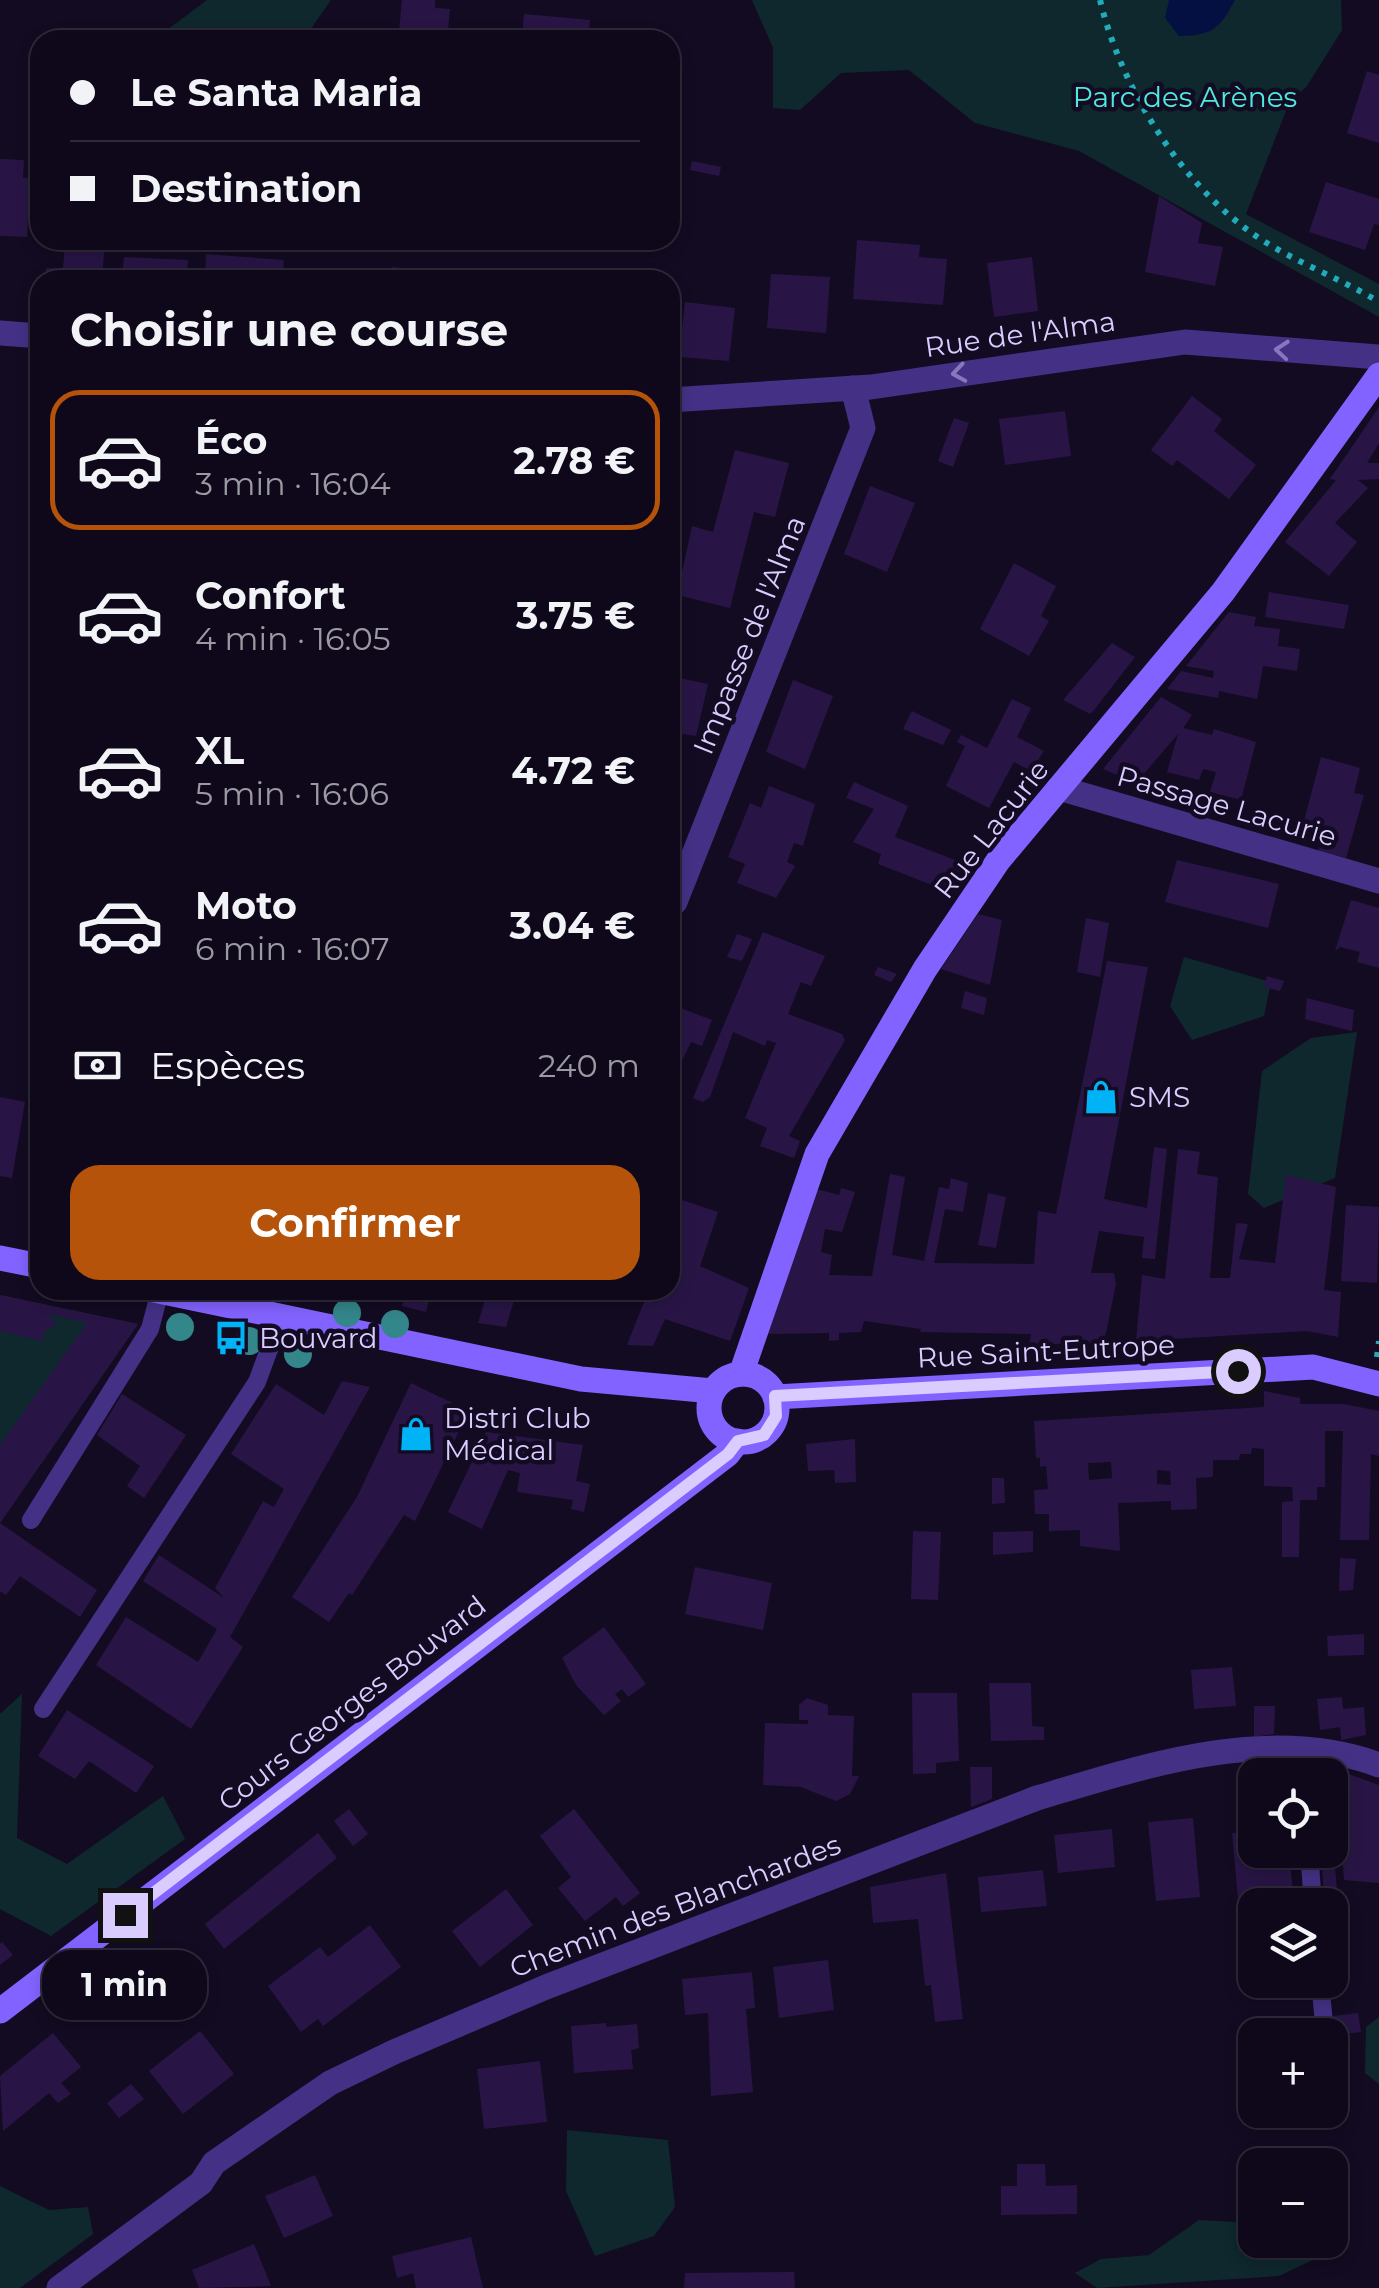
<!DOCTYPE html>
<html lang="fr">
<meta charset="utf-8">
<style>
body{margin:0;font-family:Montserrat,sans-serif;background:#171123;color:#f1f3f6;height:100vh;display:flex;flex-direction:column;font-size:38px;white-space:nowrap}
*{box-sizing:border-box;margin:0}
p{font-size:32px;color:#9b9aa2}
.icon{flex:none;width:55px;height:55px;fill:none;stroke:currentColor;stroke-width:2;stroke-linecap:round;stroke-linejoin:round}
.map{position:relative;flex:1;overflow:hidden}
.sheet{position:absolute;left:30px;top:270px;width:650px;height:1030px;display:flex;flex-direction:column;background:#0e081a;border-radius:30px;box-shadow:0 5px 15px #0003,0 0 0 2px #2e2939}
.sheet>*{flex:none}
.hud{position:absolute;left:30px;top:30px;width:650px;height:220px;border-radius:30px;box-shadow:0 5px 15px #0003,0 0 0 2px #2e2939;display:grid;align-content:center;height:220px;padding:0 40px;background:#0e081a}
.controls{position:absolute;left:1238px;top:1758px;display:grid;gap:20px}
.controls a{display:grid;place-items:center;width:110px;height:110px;border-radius:20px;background:#0e081a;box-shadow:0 5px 15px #0003,0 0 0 2px #2e2939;font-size:50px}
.end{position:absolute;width:45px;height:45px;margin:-22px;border:12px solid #dbccff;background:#111;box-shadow:0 0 0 5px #111}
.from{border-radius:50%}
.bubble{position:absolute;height:70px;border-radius:30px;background:#0e081a;box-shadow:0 5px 15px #0003,0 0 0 2px #2e2939;font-size:32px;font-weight:700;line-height:70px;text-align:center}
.hud b{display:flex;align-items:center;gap:35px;height:95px;font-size:38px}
.hud b+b{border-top:2px solid #2e2939}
.hud i{width:25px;height:25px;background:#f1f3f6}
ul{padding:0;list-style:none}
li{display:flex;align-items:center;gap:30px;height:140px;margin:0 20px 15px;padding:0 20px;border:5px solid transparent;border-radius:30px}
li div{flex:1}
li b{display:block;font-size:38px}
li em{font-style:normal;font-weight:700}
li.current{border-color:#b45309}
li>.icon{width:90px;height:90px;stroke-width:1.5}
h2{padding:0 40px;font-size:45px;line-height:120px}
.pay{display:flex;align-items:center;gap:25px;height:110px;padding:0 40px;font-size:38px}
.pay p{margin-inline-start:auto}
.primary-button{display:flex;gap:20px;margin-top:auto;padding:20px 40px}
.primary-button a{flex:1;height:115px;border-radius:30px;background:#b45309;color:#fff;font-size:40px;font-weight:700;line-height:115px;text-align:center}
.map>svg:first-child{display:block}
.green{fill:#0e282d}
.water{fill:#041042}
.building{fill:#281545;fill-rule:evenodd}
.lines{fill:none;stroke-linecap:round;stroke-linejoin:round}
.path{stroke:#22abbd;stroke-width:6;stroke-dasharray:5 8;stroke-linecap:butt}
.lane{stroke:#443186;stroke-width:18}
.street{stroke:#443186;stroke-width:25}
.secondary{stroke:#8363ff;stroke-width:25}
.tree{fill:#33868a}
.oneway{stroke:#8877bc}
.route{stroke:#dbccff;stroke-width:12}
.labels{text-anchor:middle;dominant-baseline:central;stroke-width:9;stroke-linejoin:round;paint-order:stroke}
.park-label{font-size:28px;fill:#4deadf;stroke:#130b22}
.street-label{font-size:28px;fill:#dbccff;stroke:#130b22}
.poi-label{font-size:28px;fill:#dbccff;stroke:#130b22;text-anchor:start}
</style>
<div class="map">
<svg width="1379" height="2288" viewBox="0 0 1379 2288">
<rect width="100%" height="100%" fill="#130b22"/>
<g class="green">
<polygon points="207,0 331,0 303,40 271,40 239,28 224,40 169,40 167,30"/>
<polygon points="752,0 1341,0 1342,30 1307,86 1289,103 1246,214 1379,284 1379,317 1079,151 975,123 909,70 841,73 800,110 773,108 773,48"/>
<polygon points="1184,957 1271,982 1264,1016 1192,1040 1170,1006"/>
<polygon points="1357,1032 1335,1178 1264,1208 1248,1194 1262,1071 1311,1038"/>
<polygon points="0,1295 138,1324 0,1523"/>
<polygon points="22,1694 17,1838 67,1864 163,1796 185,1839 51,1936 0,1909 0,1714"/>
<polygon points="1379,2017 1379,2084 1365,2073 1366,2027"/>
<polygon points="567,2130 668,2140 675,2207 654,2236 595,2256 566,2191"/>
<polygon points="0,2186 49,2210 88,2207 93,2234 20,2288 0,2288"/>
<polygon points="1349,2218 1334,2250 1279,2276 1097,2288 1075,2273 1101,2259 1149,2255 1199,2220 1255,2223 1255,2240 1330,2240 1330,2220"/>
</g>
<path class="water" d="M1169,0H1235C1219,30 1212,35 1179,36L1165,18Z"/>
<g class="building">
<polygon points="402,0 435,0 435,8 450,9 447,40 398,40"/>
<polygon points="524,14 590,20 588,40 522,40"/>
<polygon points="1367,71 1379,75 1379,143 1347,133"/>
<polygon points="0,159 24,160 23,178 30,178 27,237 0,236"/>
<polygon points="692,161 721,167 719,176 690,170"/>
<polygon points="1326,182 1379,199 1379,225 1374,224 1365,250 1309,232"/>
<polygon points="1159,196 1202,223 1198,243 1223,247 1215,286 1145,272"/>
<polygon points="65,240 105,240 102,280 45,280 46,268 63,269"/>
<polygon points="857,240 920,245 919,257 947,259 943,305 853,299"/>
<polygon points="206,254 284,260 282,280 205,280"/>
<polygon points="124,257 188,260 187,280 122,280"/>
<polygon points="1032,257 1038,311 994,317 987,263"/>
<polygon points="392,267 440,271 439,280 391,280"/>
<polygon points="518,273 560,277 560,280 517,280"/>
<polygon points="771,274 830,277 826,333 767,328"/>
<polygon points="685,302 735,308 729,361 679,357"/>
<polygon points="1192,396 1222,419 1214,431 1256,465 1229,499 1177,460 1172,466 1151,450"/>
<polygon points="1379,407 1379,443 1367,463 1379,463 1379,479 1358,480 1368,488 1335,523 1357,542 1329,576 1285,542 1336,480 1330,479"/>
<polygon points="1065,411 1071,456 1005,465 999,419"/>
<polygon points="954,418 969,423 953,467 938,461"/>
<polygon points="735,450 789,463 775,517 754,512 730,608 677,595 692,526 713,532"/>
<polygon points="870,486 915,503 887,572 844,554"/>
<polygon points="1014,563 1056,586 1041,616 1049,621 1029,656 980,629"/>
<polygon points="1269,592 1349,605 1344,629 1265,617"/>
<polygon points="1229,612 1256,617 1254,626 1280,629 1278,646 1300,649 1297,671 1263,666 1257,699 1219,691 1218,698 1167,689 1181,671 1213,678 1214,671 1186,666"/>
<polygon points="1112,643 1135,657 1094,710 1090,714 1063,700"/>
<polygon points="670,676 708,684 696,736 670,732"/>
<polygon points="793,680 833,696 805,769 766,752"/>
<polygon points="1161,697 1192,715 1183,728 1212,735 1214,729 1256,742 1241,800 1210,792 1216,772 1203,769 1199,780 1167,772 1178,734 1136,783 1103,769"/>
<polygon points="1012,699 1031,708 1017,737 1044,751 1031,771 1014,762 989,808 946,786 965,746 957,742 961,735 987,748"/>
<polygon points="912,711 951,730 943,745 903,729"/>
<polygon points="1321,757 1360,768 1354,793 1364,795 1346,858 1318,851 1323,837 1301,832"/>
<polygon points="854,782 908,806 895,837 963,863 950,892 878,864 881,854 853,842 874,809 846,798"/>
<polygon points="769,786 815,804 803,846 794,843 787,862 795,866 776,898 737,883 745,864 728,857 750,803 761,808"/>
<polygon points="1177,860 1279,884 1268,928 1165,902"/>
<polygon points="1351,900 1379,908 1379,968 1357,962 1360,952 1340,947 1335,951"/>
<polygon points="978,914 1002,920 990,985 941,969"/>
<polygon points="1086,918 1109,923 1100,977 1077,972"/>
<polygon points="763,932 825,956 811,986 801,982 788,1014 842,1034 845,1040 789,1136 800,1141 794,1158 760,1146 767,1128 745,1118 776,1043 767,1040 765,1046 733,1032 710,1097 703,1102 693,1098"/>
<polygon points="737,934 752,939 742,961 727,957"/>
<polygon points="1107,961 1148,967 1104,1199 1147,1208 1154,1147 1167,1149 1155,1259 1142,1258 1144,1237 1099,1231 1091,1273 1114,1273 1116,1284 1104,1342 1029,1345 1031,1334 920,1332 921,1329 864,1321 861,1332 839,1333 839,1340 829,1341 829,1333 768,1334 816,1189 839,1195 841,1188 855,1192 842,1232 825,1229 821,1252 832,1255 829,1275 872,1276 890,1174 905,1177 892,1255 924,1261 939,1187 949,1189 951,1178 968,1183 963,1212 945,1209 934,1263 1034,1264 1038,1211 1056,1214"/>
<polygon points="878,967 897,974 891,982 874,975"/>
<polygon points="1267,976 1284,981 1280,991 1264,987"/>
<polygon points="965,991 987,998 984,1015 961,1008"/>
<polygon points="1307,998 1354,1010 1352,1031 1305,1019"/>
<polygon points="670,1004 712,1020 702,1046 691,1042 680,1065 670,1060"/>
<polygon points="0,1097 25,1102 12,1178 0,1176"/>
<polygon points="1178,1149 1200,1152 1197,1174 1218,1177 1210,1278 1230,1278 1236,1223 1248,1224 1239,1259 1275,1263 1286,1175 1336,1187 1324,1290 1341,1292 1338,1337 1307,1331 1136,1341 1142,1275 1165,1279"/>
<polygon points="988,1193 1006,1197 996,1248 978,1245"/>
<polygon points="673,1197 718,1212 700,1266 749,1288 730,1341 665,1319 653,1346 627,1345 646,1297 655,1299 659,1290 670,1290"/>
<polygon points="1346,1205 1379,1207 1377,1283 1341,1281"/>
<polygon points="408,1290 432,1290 426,1312 402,1306"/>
<polygon points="488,1290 517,1290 506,1327 478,1323"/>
<polygon points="0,1295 138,1324 0,1523 97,1590 80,1617 20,1576 6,1595 0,1591 0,1445 87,1323 49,1314 56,1324 45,1331 42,1341 0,1331"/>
<polygon points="342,1381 370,1387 230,1637 243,1647 191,1729 96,1665 126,1617 198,1662 217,1629 143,1581 159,1555 224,1598 215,1588 263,1501 274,1507 284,1489 231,1454 276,1384 324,1415"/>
<polygon points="411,1383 469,1411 415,1521 404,1515 352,1595 349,1593 329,1622 292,1597 357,1497"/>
<path d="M1264,1391L1300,1398V1404H1344L1379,1411V1456L1371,1454L1369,1540H1340L1343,1431H1325V1487H1317V1500H1300L1299,1557H1282V1502L1293,1501L1292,1487L1264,1486V1449L1252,1448L1251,1454H1240L1239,1460H1213V1477L1196,1478L1197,1509L1171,1510V1501L1118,1503L1120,1551L1080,1546V1530L1049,1531V1514H1035L1034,1490L1048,1489L1046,1466L1040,1467V1458H1036L1034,1421L1264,1407ZM1111,1462L1112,1478L1089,1480L1088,1463ZM1157,1470L1170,1471L1171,1485L1157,1484Z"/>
<polygon points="122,1394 186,1435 144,1498 127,1486 140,1466 97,1435"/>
<polygon points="486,1432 583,1445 576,1481 590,1484 584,1512 571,1509 573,1500 517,1492 520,1473 508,1470 482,1529 448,1512"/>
<polygon points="855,1439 856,1482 835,1483 834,1470 808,1471 806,1444"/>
<polygon points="992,1478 1004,1478 1005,1503 992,1504"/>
<polygon points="913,1531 941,1532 938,1600 911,1599"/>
<polygon points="1033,1531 1033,1552 993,1555 993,1532"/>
<polygon points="1340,1558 1356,1559 1353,1590 1339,1591"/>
<polygon points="695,1567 772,1583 763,1630 685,1614"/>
<polygon points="604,1627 646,1684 628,1697 622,1689 615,1694 621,1701 604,1715 576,1685 562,1658"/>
<polygon points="1364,1634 1364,1655 1328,1656 1327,1636"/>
<polygon points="1232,1667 1236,1706 1194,1709 1191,1670"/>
<polygon points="989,1683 1031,1683 1032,1726 1044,1727 1044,1740 991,1741"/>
<polygon points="912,1693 957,1693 959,1761 936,1763 936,1773 913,1774"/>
<polygon points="1342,1697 1343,1709 1364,1707 1366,1735 1341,1740 1340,1727 1320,1730 1317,1699"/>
<polygon points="807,1698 828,1705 828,1715 854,1716 852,1776 859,1776 850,1794 836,1801 801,1787 763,1785 765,1723 808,1724 808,1720 799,1720 799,1705"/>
<polygon points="1254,1706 1275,1706 1274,1734 1254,1737"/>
<polygon points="67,1710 154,1766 136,1793 89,1761 75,1779 38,1756"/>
<polygon points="970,1767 992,1767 992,1799 971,1807"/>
<polygon points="1338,1770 1379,1785 1379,1883 1344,1880 1343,1866 1333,1855 1331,1828 1342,1827"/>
<polygon points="349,1809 368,1834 353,1846 334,1821"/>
<polygon points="574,1809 640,1893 623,1906 616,1897 585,1921 558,1888 571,1877 540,1836"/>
<polygon points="1193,1818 1200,1897 1156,1901 1148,1822"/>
<polygon points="1112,1829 1115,1867 1058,1873 1054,1835"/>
<polygon points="1255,1831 1255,1850 1289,1850 1293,1893 1238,1898 1232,1833"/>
<polygon points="318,1833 337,1858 224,1949 205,1924"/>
<polygon points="1335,1867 1338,1904 1325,1905 1322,1869"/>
<polygon points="1043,1870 1047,1906 981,1912 978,1877"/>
<polygon points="946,1873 963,2019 935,2022 931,1985 925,1986 918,1919 873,1923 870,1887"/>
<polygon points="506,1889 533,1925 480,1967 452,1931"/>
<polygon points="370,1925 401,1967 323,2026 318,2019 301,2032 268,1986 320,1947 328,1957"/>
<polygon points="2,1942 13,1955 0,1965 0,1944"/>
<polygon points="828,1960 834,2010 779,2018 773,1967"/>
<polygon points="752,1972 755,2008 746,2009 753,2092 711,2096 708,2013 685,2015 682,1979"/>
<polygon points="1358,2013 1361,2032 1336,2035 1333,2016"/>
<polygon points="606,2023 606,2027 637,2024 639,2048 631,2050 633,2069 574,2073 571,2026"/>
<polygon points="200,2031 234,2074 183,2114 149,2071"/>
<polygon points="53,2033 81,2067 61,2083 71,2094 58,2103 49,2093 3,2131 0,2076"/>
<polygon points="540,2061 547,2122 484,2129 477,2069"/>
<polygon points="131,2084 144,2099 119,2118 107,2103"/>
<polygon points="1017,2164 1045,2164 1046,2186 1077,2185 1077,2214 1001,2215 1001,2186 1017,2186"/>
<polygon points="315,2175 333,2216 284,2238 265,2196"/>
<polygon points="471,2237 483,2288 416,2288 413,2273 397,2278 392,2256"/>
<polygon points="254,2244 271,2286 199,2288 192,2270"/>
<polygon points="794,2272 795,2288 684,2288 685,2273"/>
</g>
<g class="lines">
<g class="path">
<path d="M1100,0C1120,84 1176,176 1245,228C1285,259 1337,276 1379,302"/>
<polyline points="1377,1357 1379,1341"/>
</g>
<g class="lane">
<polyline points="31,1520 150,1329 160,1291"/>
<polyline points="43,1709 257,1382 281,1317"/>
<polyline points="1306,1750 1306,1775"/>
<polyline points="1309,1850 1313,1905"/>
<polyline points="1320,1980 1325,2035"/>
<polyline points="1330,2079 1332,2094"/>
</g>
<g class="street">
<polyline points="0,333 40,336"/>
<polyline points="670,400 871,387 1185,342 1379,357"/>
<polyline points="1059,788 1379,881"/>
<polyline points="675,902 863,428 853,388"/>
<path d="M59,2288L201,2183L214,2163L330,2083L394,2052L546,1987L1037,1798C1144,1766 1269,1724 1379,1765"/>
</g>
<g class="secondary">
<polyline points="0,1258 40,1266"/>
<polyline points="154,1290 581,1379 713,1391"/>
<circle cx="743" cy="1408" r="34"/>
<polyline points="741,1374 817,1154 925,969 998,861 1223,592 1379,375"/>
<polyline points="775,1397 1313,1367 1379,1384"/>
<polyline points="0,2011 728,1454 738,1441"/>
</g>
</g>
<g class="tree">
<circle cx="347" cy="1313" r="14"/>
<circle cx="395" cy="1324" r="14"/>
<circle cx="180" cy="1327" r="14"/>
<circle cx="249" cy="1341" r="14"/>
<circle cx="298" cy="1354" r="14"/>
</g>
<defs><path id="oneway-chevron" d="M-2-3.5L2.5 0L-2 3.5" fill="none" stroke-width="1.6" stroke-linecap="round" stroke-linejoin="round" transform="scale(2.5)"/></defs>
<g class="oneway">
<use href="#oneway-chevron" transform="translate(1282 350) rotate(-175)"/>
<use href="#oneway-chevron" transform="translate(959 373) rotate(171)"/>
</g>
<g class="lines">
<polyline class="route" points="125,1915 728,1454 738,1441 764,1435 776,1416 775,1396 1238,1371"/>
</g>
<defs>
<g id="shop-bare" transform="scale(2.7)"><path d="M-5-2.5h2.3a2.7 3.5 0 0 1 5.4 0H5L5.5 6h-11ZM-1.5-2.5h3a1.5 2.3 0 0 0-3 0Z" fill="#00b3f7" stroke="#130b22" stroke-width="2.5" paint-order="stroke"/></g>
<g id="bus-bare" transform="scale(2.7)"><path d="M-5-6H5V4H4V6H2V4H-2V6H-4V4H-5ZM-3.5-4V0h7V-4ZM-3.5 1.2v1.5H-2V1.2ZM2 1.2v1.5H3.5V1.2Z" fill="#00b3f7" stroke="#130b22" stroke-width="2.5" paint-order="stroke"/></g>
</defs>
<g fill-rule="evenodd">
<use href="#shop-bare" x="1101" y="1097"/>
<use href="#bus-bare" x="231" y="1338"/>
<use href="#shop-bare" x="416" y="1434"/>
</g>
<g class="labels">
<g class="park-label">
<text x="1185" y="97">Parc des Arènes</text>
</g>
<g class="street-label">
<text transform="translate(1020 334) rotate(-8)">Rue de l'Alma</text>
<text transform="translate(749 635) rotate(-68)">Impasse de l'Alma</text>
<text transform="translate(1227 806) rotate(16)">Passage Lacurie</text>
<text transform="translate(991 829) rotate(-52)">Rue Lacurie</text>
<text transform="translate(1046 1351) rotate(-3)">Rue Saint-Eutrope</text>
<text transform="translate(352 1703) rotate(-38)">Cours Georges Bouvard</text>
<text transform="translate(675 1906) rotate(-21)">Chemin des Blanchardes</text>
</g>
<g class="poi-label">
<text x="1129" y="1097">SMS</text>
<text x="259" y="1338">Bouvard</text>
<text x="444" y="1418">Distri Club<tspan x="444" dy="32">Médical</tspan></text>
</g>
</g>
</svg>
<div class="controls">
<a><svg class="icon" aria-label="locate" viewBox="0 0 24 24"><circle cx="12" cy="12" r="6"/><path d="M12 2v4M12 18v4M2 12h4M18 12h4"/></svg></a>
<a><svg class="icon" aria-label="layers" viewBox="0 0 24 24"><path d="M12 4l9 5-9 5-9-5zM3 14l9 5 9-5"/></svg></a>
<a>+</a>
<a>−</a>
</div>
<i class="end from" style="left:1238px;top:1371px"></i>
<i class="end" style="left:125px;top:1915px"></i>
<div class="bubble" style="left:42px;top:1950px;width:165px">1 min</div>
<div class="hud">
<b><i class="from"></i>Le Santa Maria</b>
<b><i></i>Destination</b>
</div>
<section class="sheet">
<h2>Choisir une course</h2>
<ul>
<li class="current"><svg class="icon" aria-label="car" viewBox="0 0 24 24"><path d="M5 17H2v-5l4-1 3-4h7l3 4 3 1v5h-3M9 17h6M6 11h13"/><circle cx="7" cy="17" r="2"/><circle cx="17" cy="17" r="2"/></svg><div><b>Éco</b><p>3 min · 16:04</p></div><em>2.78 €</em></li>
<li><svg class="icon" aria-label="car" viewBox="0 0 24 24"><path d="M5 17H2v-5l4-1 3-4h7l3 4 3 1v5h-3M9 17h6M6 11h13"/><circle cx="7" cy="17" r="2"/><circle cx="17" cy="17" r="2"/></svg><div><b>Confort</b><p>4 min · 16:05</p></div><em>3.75 €</em></li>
<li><svg class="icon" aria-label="car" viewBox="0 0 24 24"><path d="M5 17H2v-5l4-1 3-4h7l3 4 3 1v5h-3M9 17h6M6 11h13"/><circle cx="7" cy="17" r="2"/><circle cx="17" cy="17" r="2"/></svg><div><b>XL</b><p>5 min · 16:06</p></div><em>4.72 €</em></li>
<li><svg class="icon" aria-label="car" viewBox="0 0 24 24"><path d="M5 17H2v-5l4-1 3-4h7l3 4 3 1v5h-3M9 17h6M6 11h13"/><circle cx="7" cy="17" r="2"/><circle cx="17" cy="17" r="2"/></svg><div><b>Moto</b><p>6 min · 16:07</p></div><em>3.04 €</em></li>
</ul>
<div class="pay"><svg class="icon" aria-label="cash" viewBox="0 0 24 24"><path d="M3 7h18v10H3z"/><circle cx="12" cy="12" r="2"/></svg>Espèces<p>240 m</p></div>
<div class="primary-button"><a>Confirmer</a></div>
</section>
</div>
